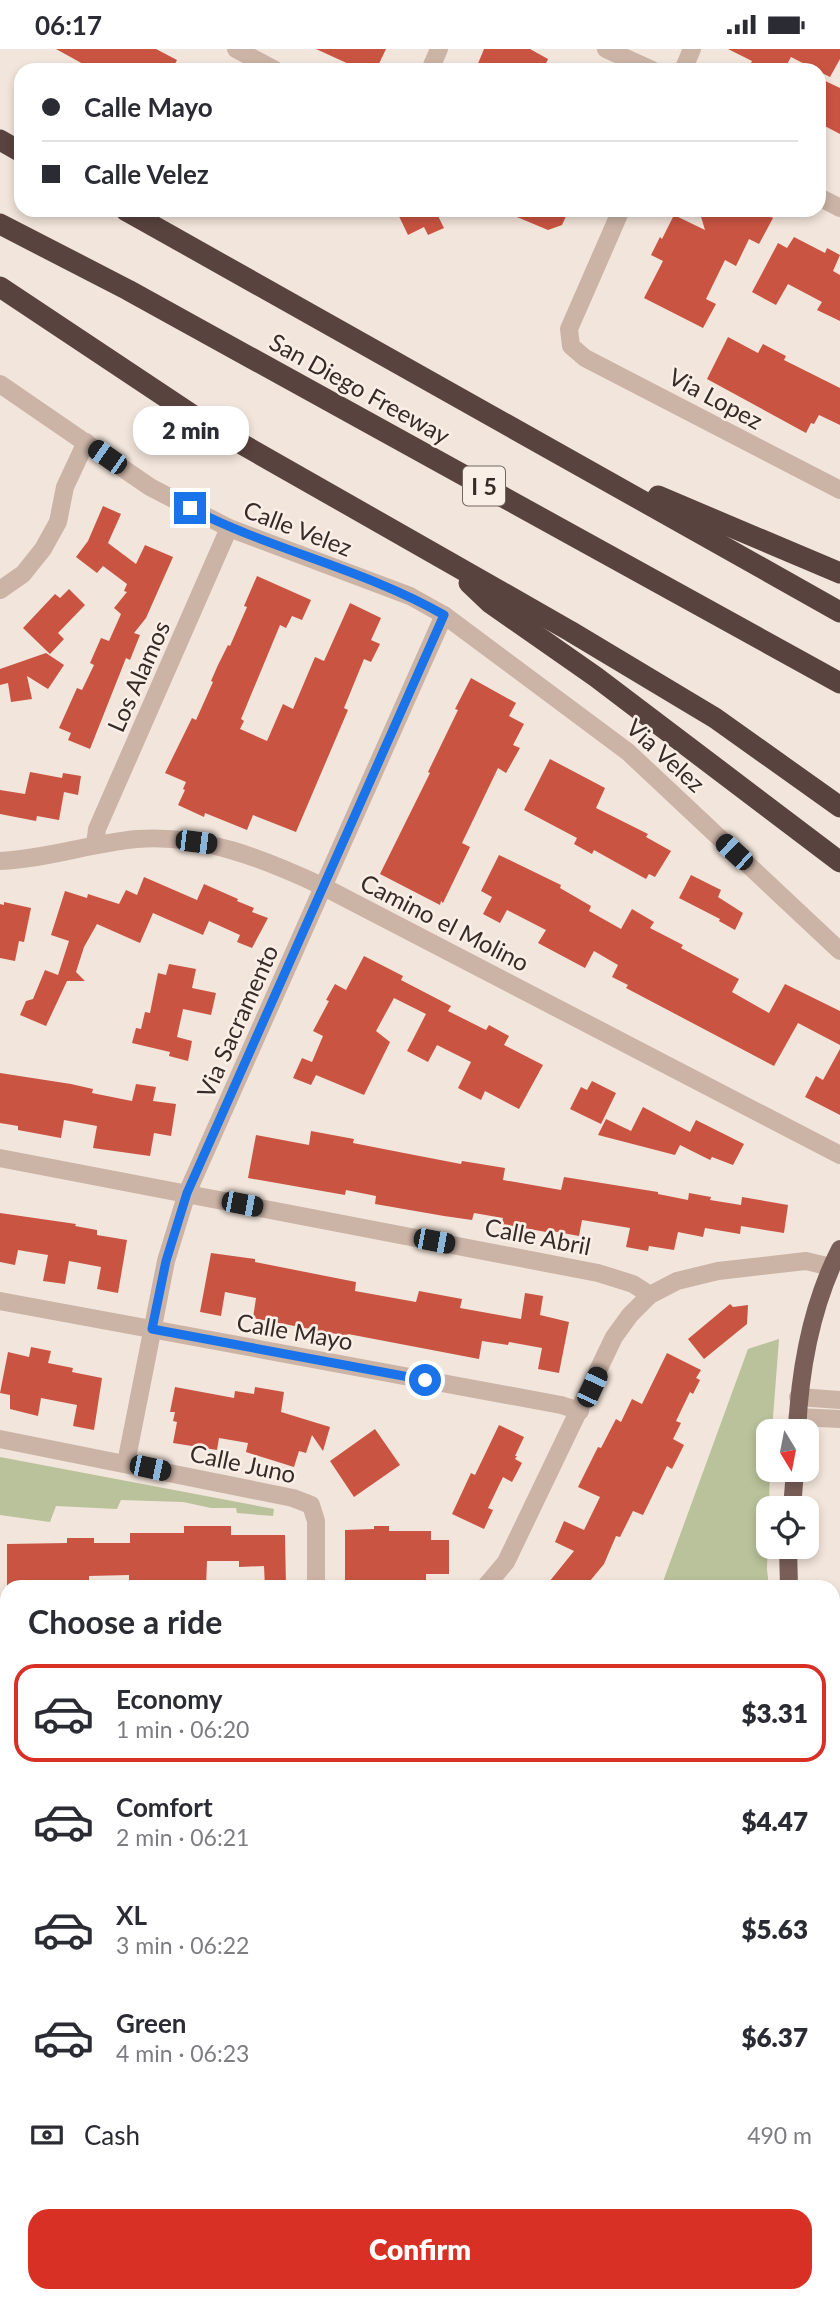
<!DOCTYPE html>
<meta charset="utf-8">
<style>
body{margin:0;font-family:Lato,sans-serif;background:#f7f7f7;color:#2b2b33;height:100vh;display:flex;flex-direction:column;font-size:26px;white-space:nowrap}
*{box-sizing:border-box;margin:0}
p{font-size:23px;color:#7c7c81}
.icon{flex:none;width:38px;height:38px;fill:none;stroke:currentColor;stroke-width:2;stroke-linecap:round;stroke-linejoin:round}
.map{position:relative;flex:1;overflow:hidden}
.details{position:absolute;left:0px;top:1531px;width:840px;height:723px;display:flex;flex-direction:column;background:#fff;border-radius:21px 21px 0 0;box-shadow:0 4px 10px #0003}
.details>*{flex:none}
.banner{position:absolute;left:14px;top:14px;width:812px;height:154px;border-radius:21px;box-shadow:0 4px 10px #0003;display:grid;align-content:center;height:154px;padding:0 28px;background:#fff}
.needle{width:46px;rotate:170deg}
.controls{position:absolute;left:756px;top:1370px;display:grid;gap:14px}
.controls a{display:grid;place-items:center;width:63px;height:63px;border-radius:14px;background:#fff;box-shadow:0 4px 10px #0003;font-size:35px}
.end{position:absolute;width:32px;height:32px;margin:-16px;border:9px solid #1a73e8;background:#fff;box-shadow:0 0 0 4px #fff}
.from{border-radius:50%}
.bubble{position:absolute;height:49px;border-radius:21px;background:#fff;box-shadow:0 4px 10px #0003;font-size:23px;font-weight:800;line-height:49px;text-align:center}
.car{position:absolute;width:21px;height:42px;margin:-21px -10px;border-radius:9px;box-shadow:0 0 5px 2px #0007;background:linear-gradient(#222 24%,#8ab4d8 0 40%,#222 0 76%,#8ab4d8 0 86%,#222 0)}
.banner b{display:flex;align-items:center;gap:24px;height:66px;font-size:26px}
.banner b+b{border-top:2px solid #e1e1e2}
.banner i{width:18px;height:18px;background:#2b2b33}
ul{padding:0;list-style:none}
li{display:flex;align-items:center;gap:21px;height:98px;margin:0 14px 10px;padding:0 14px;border:4px solid transparent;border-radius:21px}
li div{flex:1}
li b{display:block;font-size:26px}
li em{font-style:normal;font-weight:800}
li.active{border-color:#d93025}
li>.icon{width:63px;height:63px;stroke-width:1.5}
h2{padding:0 28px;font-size:32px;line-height:84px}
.pay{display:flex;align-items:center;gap:18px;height:77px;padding:0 28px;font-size:26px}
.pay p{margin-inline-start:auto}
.button{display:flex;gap:14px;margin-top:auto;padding:14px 28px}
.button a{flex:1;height:80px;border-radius:21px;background:#d93025;color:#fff;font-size:28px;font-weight:800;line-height:80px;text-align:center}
.status{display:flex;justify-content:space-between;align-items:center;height:49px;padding:0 35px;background:#fff;direction:ltr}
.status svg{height:19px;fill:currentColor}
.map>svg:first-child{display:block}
.green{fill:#b9c29a}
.building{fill:#ca5442}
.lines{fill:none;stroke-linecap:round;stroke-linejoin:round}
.path{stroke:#b79d90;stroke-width:3.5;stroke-dasharray:3.5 3.5;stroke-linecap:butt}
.minor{stroke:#cbb3a6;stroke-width:18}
.major{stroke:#795f58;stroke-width:18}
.highway{stroke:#58433e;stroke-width:21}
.route{stroke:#1a73e8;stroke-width:9}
.labels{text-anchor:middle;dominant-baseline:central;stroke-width:5;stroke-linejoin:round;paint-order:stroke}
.shield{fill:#faefe7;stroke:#726661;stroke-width:2}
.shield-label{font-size:23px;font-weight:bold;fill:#372b27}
.street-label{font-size:24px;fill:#372b27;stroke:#faefe7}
</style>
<div class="status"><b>06:17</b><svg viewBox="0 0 49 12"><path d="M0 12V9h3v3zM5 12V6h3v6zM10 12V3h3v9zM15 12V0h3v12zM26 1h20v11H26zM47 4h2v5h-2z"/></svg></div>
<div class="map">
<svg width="840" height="2253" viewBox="0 0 840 2253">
<rect width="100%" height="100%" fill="#f2e5db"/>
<g class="green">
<polygon points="779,1290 772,1382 768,1382 768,1421 770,1421 767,1520 769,1538 661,1538 748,1300"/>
<polygon points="0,1408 274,1460 273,1467 237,1464 236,1459 211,1459 183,1453 121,1451 117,1460 56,1457 50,1473 0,1466"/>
<rect x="0" y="1632" width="7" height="123"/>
<polygon points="840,2101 840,2253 678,2253 678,2250 645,2247 833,2247 833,2104"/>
<polygon points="452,2247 579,2247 523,2253 458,2253"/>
</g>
<g class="building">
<polygon points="56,0 156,0 177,11 172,21 94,21"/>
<polygon points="316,0 386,0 376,21 362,21"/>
<polygon points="484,0 530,0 548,10 543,21 486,21 477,17"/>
<polygon points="728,0 840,0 840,10 830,28 791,8 784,21 748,21 752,12"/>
<polygon points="819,29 840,39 840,85 819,74"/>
<polygon points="396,161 435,161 444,179 428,186 424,178 408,186"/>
<polygon points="500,161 569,161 562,176 548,181"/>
<polygon points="699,161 758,161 773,169 759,195 749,190 736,217 725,211 706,250 716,255 703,279 644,249 663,212 651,206 660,188 662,190 674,166 705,181"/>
<polygon points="794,188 825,204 827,199 840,206 833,222 840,226 840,272 817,261 822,253 788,235 776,256 752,243 778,194 787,199"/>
<polygon points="728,288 758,304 763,295 786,307 784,311 840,339 840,376 819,366 814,375 811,374 806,384 707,330"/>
<polygon points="103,457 121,465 108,494 136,515 145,496 173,508 146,569 134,584 140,586 130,611 126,609 90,700 68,691 71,684 59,679 77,639 82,641 94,616 90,614 101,589 109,592 121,565 114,559 127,543 124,542 127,535 103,517 97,524 76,508 88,492"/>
<polygon points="257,527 311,551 302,571 292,567 286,579 280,576 241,670 244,672 240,680 267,692 283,655 293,660 315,608 324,612 350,554 381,569 371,591 380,595 371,613 364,610 344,659 348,661 296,783 253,766 247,781 205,764 204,768 178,756 185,741 183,740 186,733 165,724 192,669 196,671 213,633 211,632 218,616 228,596 230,597 247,558 244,557"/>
<polygon points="69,540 85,556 58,584 64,590 50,605 23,579 55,545 60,549"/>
<polygon points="46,604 64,616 48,640 27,627 32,650 11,653 8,634 0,636 0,620"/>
<polygon points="471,629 516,654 509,667 524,675 513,696 520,699 506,724 498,719 462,794 470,798 443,854 441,852 440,856 380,825 430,724 428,723 458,661 455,660"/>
<polygon points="550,710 605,739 596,759 648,785 646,788 671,802 655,828 649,825 646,830 594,801 592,805 574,795 577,789 524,761"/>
<polygon points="30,723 62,729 63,724 81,727 78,746 64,743 59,771 37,767 36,772 0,765 0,741 25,745"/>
<polygon points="499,806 561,836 560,839 591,857 589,862 621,880 632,860 654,873 650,879 683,896 681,899 739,930 732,943 769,964 785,935 840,962 840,996 798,974 774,1017 626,939 628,936 612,928 618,916 594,902 585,919 538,894 546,881 507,861 500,874 483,865 492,848 481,842"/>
<polygon points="691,826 721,841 718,848 743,864 735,881 719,872 720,870 679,849"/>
<polygon points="144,828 197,851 204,835 238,850 237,852 254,859 252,863 268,869 252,899 237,893 240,886 209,872 203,886 153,864 140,894 97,875 84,898 76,923 85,932 67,932 46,977 20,966 26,952 33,950 45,921 58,926 69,892 51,886 65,842 87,849 88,845 119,855 126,841 137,846"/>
<polygon points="4,853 31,859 24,893 19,892 15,912 0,909 0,855 4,856"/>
<polygon points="364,907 403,927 401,931 451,957 448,962 486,981 489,976 509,987 504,996 543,1016 519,1060 485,1042 481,1051 458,1039 471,1013 437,996 428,1013 407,1002 426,965 394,949 376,982 390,993 364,1046 316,1026 311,1036 293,1029 302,1009 312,1013 323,987 313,982 329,952 326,951 335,935 346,941"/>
<polygon points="169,915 196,920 192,939 216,944 211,966 183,960 177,988 192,992 188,1012 169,1007 170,1003 132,994 136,979 141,980 145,963 150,964 158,924 166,926"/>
<polygon points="840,1000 840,1066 805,1048 816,1027 823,1031"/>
<polygon points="0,1024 71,1035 93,1040 92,1044 132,1052 136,1035 156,1038 153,1052 176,1055 171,1087 154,1084 150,1107 93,1099 97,1077 64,1071 61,1089 18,1081 18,1077 0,1074"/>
<polygon points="592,1032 616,1044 601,1075 570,1060 581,1038 587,1041"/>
<polygon points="643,1058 690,1083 696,1071 744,1095 733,1116 712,1108 710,1111 680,1096 675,1106 598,1086 606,1070 631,1082"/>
<polygon points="311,1082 354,1090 353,1094 404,1104 461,1115 462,1112 505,1119 503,1131 561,1141 564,1128 658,1143 658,1145 688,1151 689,1144 711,1148 710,1151 741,1156 742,1148 788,1156 784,1184 741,1177 740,1185 705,1179 703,1188 678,1183 674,1201 649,1197 648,1202 626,1198 630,1179 582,1171 579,1187 547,1181 546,1183 502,1175 503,1169 474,1164 472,1171 444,1167 375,1155 376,1147 346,1141 345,1146 248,1129 256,1086 309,1096"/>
<polygon points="0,1164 76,1175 75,1177 97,1181 97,1186 127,1191 118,1244 97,1240 101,1218 69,1212 65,1235 43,1232 48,1206 18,1201 15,1216 0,1213"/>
<polygon points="211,1204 255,1210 255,1213 356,1233 355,1242 416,1253 419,1242 462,1250 460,1259 521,1270 525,1244 543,1247 540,1266 569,1273 559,1324 538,1320 542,1299 509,1293 508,1296 482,1292 479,1310 348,1285 347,1287 253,1269 256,1249 225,1243 221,1267 200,1263"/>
<polygon points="730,1255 733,1258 748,1256 747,1275 704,1310 688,1290"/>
<polygon points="31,1298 51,1302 48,1314 73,1319 72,1323 102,1329 94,1381 73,1377 77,1356 41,1349 38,1367 10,1360 10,1346 0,1344 8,1303 29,1308"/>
<polygon points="667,1304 701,1321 696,1329 700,1331 693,1345 690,1343 676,1372 681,1374 673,1390 684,1396 672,1420 667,1417 643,1466 633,1462 620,1488 616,1487 604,1515 585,1538 545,1538 574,1502 555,1493 564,1472 584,1481 600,1448 578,1438 598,1398 601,1399 616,1370 621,1373 632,1350 642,1355"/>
<polygon points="175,1338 234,1349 235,1342 254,1345 255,1338 284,1343 281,1363 330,1378 323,1402 312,1386 306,1404 299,1402 294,1418 246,1403 248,1394 219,1389 217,1401 173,1394 177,1373 173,1372 175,1363 170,1363"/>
<polygon points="499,1376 524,1388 515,1407 517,1407 515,1410 522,1414 512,1433 503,1428 488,1459 493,1461 484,1480 452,1465 471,1424 475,1426"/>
<polygon points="375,1380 400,1416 354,1448 330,1412"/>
<polygon points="184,1477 231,1477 231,1486 285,1486 286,1538 265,1538 264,1517 239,1518 239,1512 207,1512 206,1538 129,1538 129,1526 89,1527 89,1537 7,1538 7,1495 67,1494 67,1489 94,1489 94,1494 130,1494 130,1484 184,1484"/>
<polygon points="374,1477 389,1477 389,1482 431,1482 431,1491 449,1491 449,1525 426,1525 426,1536 345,1536 345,1481 374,1480"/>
</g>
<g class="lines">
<polyline class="path" points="833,1756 840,1775"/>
<g class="minor">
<polyline points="236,0 275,21"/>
<polyline points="606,0 652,21"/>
<polyline points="430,21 439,0"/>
<polyline points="683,21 692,0"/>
<polyline points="819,148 840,159"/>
<polyline points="621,161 569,280 571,297 585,309 840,441"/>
<polyline points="0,335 150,438 229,479 410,547 444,566 628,703 840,902"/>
<polyline points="0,541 23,525 43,500 58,473 65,438 86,393"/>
<polyline points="95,796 97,780 229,479"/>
<path d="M0,812C47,810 91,794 137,790C203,785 264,810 322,837L840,1106"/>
<polyline points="0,1109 598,1224 633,1235 650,1246"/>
<polyline points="0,1252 561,1356 580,1362"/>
<polyline points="798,1348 840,1351"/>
<polyline points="797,1368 840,1370"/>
<polyline points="0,1390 293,1449 311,1456 316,1472 316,1538"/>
<polyline points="126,1414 166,1212 187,1144 444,566"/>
<polyline points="485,1538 506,1513 614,1288 630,1266 650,1246 677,1232 718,1222 806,1212 831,1218"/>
<polyline points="0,1572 7,1572"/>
<polyline points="833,1682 840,1701"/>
<polyline points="0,1980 7,1983"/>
<polyline points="0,2117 7,2122"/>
<polyline points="105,2247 108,2253"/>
<polyline points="375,2253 376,2247"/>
</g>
<g class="major">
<path d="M797,1382C800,1319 811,1257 840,1200"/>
<polyline points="792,1460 795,1421"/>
<polyline points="788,1498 789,1538"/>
<polyline points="833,1633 840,1630"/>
<polyline points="0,1785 7,1784"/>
</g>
<g class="highway">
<polyline points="0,91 21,103"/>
<polyline points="125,161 840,563"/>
<polyline points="0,175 128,241 840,634"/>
<polyline points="0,238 203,373 570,582 715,669 840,758"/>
<polyline points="658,447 840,524"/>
<polyline points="469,534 490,554 596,628 840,813"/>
</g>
</g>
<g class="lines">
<path class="route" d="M190,459C271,501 364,520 444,566L187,1144L166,1212L152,1280L425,1331"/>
</g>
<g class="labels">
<rect class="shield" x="463" y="417.5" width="42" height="39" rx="5"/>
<g class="shield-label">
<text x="484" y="437">I 5</text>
</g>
<g class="street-label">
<text transform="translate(360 339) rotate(29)">San Diego Freeway</text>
<text transform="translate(716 349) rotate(28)">Via Lopez</text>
<text transform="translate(298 479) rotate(21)">Calle Velez</text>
<text transform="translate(138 627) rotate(-66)">Los Alamos</text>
<text transform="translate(666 706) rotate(42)">Via Velez</text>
<text transform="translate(445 873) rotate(27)">Camino el Molino</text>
<text transform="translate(237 972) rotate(-66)">Via Sacramento</text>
<text transform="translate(538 1187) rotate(11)">Calle Abril</text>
<text transform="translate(295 1282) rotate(10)">Calle Mayo</text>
<text transform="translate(243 1414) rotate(12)">Calle Juno</text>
</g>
</g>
</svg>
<div class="controls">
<a><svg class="needle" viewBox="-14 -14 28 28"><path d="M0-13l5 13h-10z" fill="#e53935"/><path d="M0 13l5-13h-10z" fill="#7c7c81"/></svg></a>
<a><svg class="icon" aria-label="locate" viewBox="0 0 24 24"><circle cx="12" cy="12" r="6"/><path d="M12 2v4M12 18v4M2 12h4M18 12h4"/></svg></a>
</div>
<i class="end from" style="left:425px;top:1331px"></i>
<i class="end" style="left:190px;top:459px"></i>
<div class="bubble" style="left:133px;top:357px;width:116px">2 min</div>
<i class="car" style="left:107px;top:408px;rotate:305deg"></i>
<i class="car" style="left:196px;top:793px;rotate:97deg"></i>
<i class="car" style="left:734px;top:803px;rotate:313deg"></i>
<i class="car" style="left:242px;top:1155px;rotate:101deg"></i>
<i class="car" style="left:434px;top:1192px;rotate:101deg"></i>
<i class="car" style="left:592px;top:1338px;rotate:25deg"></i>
<i class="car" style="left:150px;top:1419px;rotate:102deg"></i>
<div class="banner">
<b><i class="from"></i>Calle Mayo</b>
<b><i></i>Calle Velez</b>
</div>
<section class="details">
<h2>Choose a ride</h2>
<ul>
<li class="active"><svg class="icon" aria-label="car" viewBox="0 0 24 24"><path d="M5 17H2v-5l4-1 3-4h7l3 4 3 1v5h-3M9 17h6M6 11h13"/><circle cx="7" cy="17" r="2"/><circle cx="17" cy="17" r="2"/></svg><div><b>Economy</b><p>1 min · 06:20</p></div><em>$3.31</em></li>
<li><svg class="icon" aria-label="car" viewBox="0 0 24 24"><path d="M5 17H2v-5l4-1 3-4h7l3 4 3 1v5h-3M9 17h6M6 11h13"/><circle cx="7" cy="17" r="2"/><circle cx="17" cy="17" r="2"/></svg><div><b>Comfort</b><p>2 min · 06:21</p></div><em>$4.47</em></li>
<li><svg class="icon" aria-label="car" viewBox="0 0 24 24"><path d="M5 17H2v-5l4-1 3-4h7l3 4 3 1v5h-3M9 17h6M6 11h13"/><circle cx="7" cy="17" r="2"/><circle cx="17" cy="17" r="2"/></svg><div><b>XL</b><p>3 min · 06:22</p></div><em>$5.63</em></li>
<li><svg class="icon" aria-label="car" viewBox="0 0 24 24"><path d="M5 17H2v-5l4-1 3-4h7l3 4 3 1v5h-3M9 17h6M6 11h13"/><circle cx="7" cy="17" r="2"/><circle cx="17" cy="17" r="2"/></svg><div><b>Green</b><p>4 min · 06:23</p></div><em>$6.37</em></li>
</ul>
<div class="pay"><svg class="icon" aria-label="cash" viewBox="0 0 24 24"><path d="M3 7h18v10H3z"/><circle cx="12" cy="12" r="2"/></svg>Cash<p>490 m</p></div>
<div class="button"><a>Confirm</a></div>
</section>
</div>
